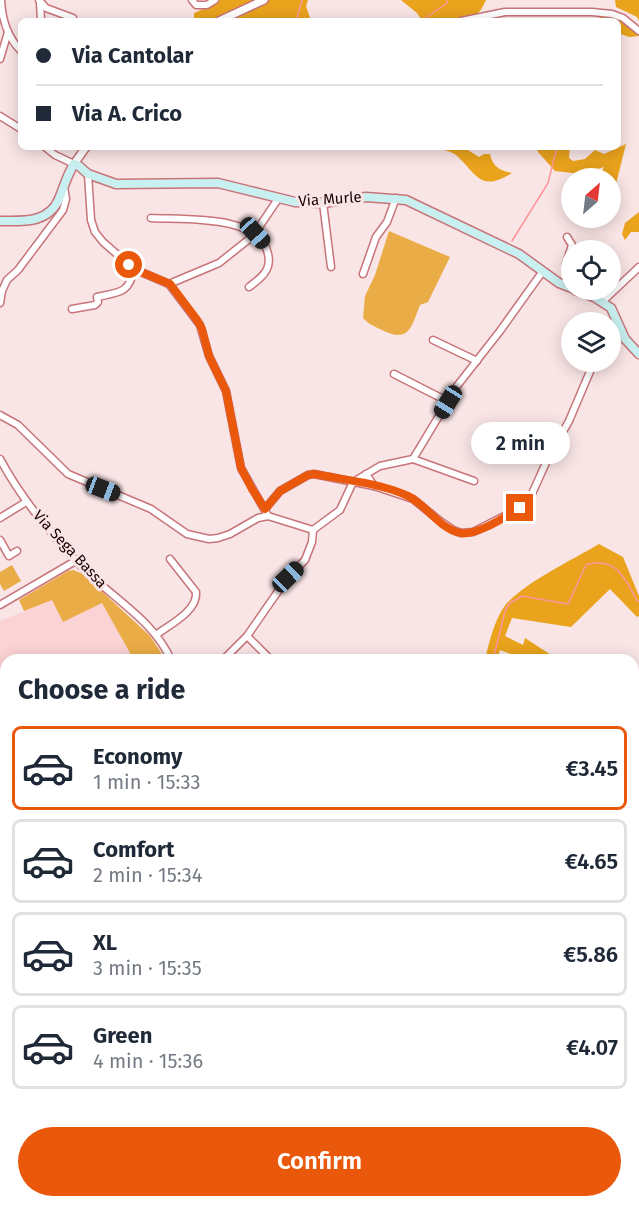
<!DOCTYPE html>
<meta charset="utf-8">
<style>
body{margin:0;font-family:"Fira Sans",sans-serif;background:#f6f6f7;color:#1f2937;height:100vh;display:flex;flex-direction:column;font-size:22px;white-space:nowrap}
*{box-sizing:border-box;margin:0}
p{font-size:20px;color:#747a83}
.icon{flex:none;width:33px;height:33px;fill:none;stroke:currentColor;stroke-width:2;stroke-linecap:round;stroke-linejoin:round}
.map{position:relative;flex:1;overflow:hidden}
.panel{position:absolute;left:0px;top:654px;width:639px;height:554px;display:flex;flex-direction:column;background:#fff;border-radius:18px 18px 0 0;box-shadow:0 3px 15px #0003}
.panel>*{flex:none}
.guide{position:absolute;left:18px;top:18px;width:603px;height:132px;border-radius:9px;box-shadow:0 3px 15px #0003;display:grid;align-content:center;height:132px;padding:0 18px;background:#fff}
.needle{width:39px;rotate:28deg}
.fabs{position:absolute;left:561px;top:168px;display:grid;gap:12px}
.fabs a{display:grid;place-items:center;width:60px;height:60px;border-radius:50%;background:#fff;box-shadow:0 3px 15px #0003;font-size:30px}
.end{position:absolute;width:27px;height:27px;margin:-14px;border:8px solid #ea580c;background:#fff;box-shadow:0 0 0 3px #fff}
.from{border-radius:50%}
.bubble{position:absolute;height:42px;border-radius:21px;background:#fff;box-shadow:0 3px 15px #0003;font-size:20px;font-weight:600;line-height:42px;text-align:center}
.car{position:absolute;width:18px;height:36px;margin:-18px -9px;border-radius:8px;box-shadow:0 0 4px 2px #0007;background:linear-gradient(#222 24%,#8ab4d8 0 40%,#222 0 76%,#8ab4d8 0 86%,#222 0)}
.guide b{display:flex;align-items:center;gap:21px;height:57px;font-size:22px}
.guide b+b{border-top:2px solid #e0e1e3}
.guide i{width:15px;height:15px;background:#1f2937}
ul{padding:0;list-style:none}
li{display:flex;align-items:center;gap:18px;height:84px;margin:0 12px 9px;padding:0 6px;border:3px solid #e0e1e3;border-radius:9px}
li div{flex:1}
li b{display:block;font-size:22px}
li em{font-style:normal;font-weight:600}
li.selected{border-color:#ea580c}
li>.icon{width:54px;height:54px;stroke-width:1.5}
h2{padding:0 18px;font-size:27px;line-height:72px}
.action{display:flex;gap:12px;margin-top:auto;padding:12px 18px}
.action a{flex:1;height:69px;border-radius:36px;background:#ea580c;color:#fff;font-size:24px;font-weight:600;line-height:69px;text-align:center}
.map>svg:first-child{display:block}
.built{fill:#fcd3d4}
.green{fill:#eaac46}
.forest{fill:#e9a31d}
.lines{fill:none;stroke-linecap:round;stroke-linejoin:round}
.stream{stroke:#fd969c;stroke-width:1.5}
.river{stroke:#fd969c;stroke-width:10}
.minor-casing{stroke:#c87479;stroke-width:9}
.tertiary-casing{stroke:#c87479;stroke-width:10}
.secondary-casing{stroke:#c87479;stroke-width:11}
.minor{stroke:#fff;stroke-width:6}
.tertiary{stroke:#fff;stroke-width:7}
.secondary{stroke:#c9f0f0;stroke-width:8}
.route{stroke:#ea580c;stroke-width:8}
.labels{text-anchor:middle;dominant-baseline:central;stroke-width:6;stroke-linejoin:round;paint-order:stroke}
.street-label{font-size:15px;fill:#1d0205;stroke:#f9e5e6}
</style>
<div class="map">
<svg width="639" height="1207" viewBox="0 0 639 1207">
<rect width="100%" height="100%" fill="#f9e5e6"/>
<g class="built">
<polygon points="52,600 63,621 102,602 134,660 6,660 6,767 0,752 0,621"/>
<polygon points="6,841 6,939 0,941 0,844"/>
</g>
<g class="green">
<path d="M389,231L450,257L428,302L420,305C412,325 410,343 384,331C376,327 368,324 363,318L365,296L375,275Z"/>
<polygon points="12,565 21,581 4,591 0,584 0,572"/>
<polygon points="73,570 83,574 150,636 166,660 134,660 102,603 63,622 52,600 24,611 19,600 68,571"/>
</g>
<g class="forest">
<polygon points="213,0 308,0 306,6 311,21 194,21 194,13 213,5"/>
<path d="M401,0H486C483,6 481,12 475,15C462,22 435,19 421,19L417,13Z"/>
<polygon points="615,0 639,0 639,21 637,17 616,7"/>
<polygon points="601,15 623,20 639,33 639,36 629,37 618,33 618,21 597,21"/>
<polygon points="626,144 616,184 611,183 610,178 599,178 604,167 581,174 555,171 538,152 536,147 570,147 569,158 573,161 585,159 595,150 604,154"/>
<path d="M439,147H463L479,157L484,154H490C493,167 499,170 512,173C480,193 477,174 456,155C451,151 444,151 439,147Z"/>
<polygon points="639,212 639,232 631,232 625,240 622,234 625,223"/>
<path d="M599,544L623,557L639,596V616L637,617L610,589L571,627L512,618L505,636L523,645L525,638L559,660H519V657L500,650L497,660H485C489,643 495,617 507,603C528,581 572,560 599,544Z"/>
</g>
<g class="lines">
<g class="stream">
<polyline points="424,19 447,3 447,0"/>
<polyline points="296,21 302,0"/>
<polyline points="613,21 614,20"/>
<polyline points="512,241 548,183 557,147"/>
<path d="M493,660L505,611L510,603L522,596L568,604L586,565C615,555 626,579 637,601H639"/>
<polyline points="391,1207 392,1202"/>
</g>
<g class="river">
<polyline points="0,1010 6,1019"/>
<polyline points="197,1202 205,1207"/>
</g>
<g class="minor-casing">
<g id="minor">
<path d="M1,0C2,20 7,37 21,51"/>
<polyline points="39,0 46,8 73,18"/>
<polyline points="192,0 196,5 207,5 215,0"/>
<polyline points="40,3 41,20"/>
<polyline points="461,21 505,12 592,12 612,14 623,18 639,31"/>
<polyline points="0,59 8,32"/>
<polyline points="0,116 21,129"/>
<polyline points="45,147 55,155 74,164"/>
<polyline points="88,174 91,220 95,232 103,242 134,269 169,284 200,325 209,356 226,391 241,468 268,516"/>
<polyline points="323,203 331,267"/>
<path d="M151,218C183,220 260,214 268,254C272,270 261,278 249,287"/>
<polyline points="567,237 572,245 566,264 572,269"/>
<polyline points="363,274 376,237 387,222 396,198"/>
<polyline points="169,284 219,263 253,236 278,199"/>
<polyline points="602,302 639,267"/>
<polyline points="0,303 2,291 7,280 18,270 63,210 66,199 64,187"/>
<path d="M72,309L95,305L98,302L97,297C119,292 129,294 134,269"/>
<polyline points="610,338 619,326"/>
<polyline points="433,340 477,361"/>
<polyline points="394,374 449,402"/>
<polyline points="0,415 18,425 68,474 151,509 187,534 209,539 218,538 230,534 258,518 268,516 313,530"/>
<path d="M0,459C22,500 53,537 85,570C114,599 154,621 171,660"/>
<polyline points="413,459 474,481"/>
<polyline points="353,482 380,466 413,459 457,386 500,331 543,271"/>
<polyline points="374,486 413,499 440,521 453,530 461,533 473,532 481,528 524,506 531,496 549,456 569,421 594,362"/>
<polyline points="265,509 280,491 308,475 314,474 374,486 366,474"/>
<polyline points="0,518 26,502"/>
<polyline points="313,530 340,510 353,482"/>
<polyline points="0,540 9,556 17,551"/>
<polyline points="0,605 77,560"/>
<path d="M156,635C169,625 198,611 196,592L170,559"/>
<polyline points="247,636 271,660"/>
<polyline points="223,660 247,636 288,577 305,560 312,542 313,530"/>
<polyline points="0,838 6,835"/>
<polyline points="633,855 639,857"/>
<polyline points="633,923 639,907"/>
<polyline points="185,1202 185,1207"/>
<polyline points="576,1202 577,1207"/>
<polyline points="101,1207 105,1202"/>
</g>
</g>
<g class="tertiary-casing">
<g id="tertiary">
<polyline points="219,21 264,0"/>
<polyline points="74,164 86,147"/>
</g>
</g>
<g class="secondary-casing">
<g id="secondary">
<path d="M0,221C22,221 48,224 59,199C64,187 67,175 74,164L79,166L88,174L116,184L218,183L295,202L323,203L366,197L406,200L519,254L559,283L572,288"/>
<polyline points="575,290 594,297 611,308 625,339 639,354"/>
<polyline points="0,1158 6,1179"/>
<polyline points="13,1202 14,1207"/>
</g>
</g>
<use href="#minor" class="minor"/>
<use href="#tertiary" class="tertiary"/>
<use href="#secondary" class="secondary"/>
</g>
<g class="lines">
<path class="route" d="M129,265L134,269L170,284L197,320L202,329L209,356L226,391L241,468L252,489L265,509L280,491L308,475L314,474C345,480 380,483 408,496C427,505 440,530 461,533C477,536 506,516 520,508"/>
</g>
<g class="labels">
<g class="street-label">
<text transform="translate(330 199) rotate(-4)">Via Murle</text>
<text transform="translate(70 549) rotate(47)">Via Sega Bassa</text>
</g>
</g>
</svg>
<div class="fabs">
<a><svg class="needle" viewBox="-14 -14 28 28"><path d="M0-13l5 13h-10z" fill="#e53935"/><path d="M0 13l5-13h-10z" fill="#747a83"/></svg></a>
<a><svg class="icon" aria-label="locate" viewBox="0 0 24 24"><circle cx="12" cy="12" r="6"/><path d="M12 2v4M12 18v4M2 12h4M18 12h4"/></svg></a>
<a><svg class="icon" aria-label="layers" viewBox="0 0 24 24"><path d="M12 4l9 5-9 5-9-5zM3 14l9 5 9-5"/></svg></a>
</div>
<i class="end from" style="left:129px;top:265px"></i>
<i class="end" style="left:520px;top:508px"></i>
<div class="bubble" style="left:471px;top:422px;width:99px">2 min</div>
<i class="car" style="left:255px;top:233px;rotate:138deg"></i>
<i class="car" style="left:448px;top:402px;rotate:212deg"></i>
<i class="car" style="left:103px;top:489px;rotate:111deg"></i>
<i class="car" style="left:288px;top:577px;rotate:46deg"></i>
<div class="guide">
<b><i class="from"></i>Via Cantolar</b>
<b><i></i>Via A. Crico</b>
</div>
<section class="panel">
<h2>Choose a ride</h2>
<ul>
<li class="selected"><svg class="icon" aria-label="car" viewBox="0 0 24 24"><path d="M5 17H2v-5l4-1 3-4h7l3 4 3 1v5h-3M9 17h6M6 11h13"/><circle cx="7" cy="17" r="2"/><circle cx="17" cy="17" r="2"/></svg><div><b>Economy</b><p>1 min · 15:33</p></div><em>€3.45</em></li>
<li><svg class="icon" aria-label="car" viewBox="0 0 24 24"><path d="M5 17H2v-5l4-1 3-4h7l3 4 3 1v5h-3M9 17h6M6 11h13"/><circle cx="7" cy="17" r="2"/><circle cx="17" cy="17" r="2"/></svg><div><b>Comfort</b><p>2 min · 15:34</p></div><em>€4.65</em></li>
<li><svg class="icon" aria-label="car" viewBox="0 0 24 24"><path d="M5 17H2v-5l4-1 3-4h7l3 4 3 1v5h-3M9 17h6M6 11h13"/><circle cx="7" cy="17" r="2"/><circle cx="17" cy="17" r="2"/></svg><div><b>XL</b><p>3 min · 15:35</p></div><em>€5.86</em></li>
<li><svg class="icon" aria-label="car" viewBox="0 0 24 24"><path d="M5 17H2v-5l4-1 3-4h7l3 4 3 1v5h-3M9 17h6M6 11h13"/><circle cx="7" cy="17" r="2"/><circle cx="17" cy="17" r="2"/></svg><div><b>Green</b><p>4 min · 15:36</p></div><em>€4.07</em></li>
</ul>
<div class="action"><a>Confirm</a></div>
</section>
</div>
